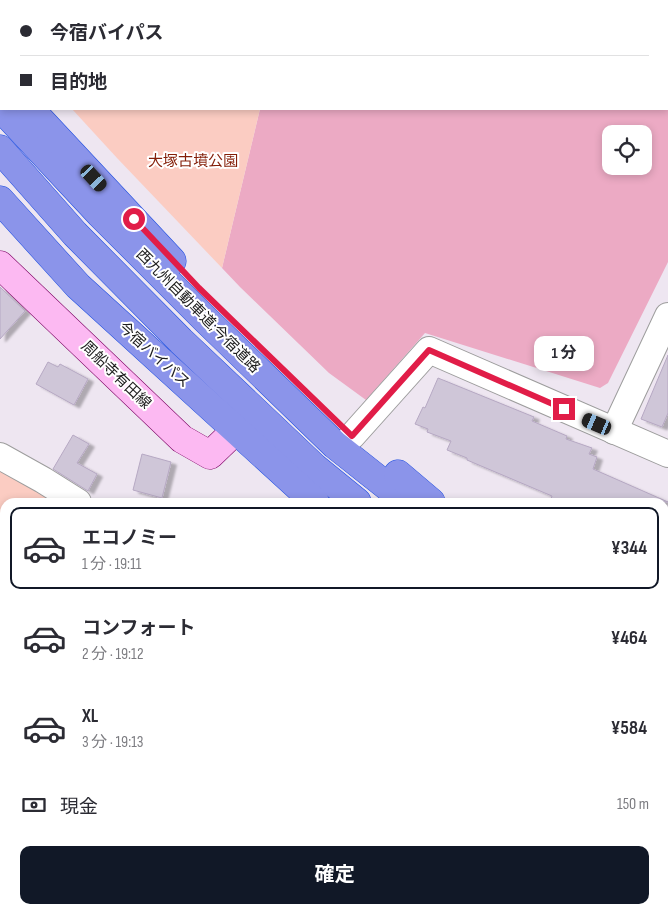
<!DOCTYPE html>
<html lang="ja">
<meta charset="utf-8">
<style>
body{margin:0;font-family:"Sofia Sans Condensed","Noto Sans JP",sans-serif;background:#f7f7f7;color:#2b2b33;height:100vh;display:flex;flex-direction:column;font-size:19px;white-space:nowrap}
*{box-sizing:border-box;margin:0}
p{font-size:16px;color:#7c7c81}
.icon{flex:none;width:28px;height:28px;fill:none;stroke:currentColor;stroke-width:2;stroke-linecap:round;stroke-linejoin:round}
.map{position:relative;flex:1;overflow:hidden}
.panel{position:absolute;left:0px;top:498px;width:669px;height:416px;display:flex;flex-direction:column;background:#fff;border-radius:15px 15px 0 0;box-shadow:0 2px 8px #0003}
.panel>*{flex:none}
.banner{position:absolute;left:0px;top:0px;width:669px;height:110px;box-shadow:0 2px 8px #0003;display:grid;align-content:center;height:110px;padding:0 20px;background:#fff}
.controls{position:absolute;left:602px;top:125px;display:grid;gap:10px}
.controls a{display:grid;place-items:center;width:50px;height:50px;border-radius:10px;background:#fff;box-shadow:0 2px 8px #0003;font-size:25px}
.end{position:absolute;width:22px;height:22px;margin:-11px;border:6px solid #e11d48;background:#fff;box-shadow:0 0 0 2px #fff}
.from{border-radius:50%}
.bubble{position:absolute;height:35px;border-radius:10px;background:#fff;box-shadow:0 2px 8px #0003;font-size:16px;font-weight:700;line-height:35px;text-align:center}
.car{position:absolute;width:15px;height:30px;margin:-15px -8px;border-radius:6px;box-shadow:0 0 4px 1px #0007;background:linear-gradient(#222 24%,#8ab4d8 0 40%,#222 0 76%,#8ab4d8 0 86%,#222 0)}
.banner b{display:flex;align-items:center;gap:18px;height:48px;font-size:19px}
.banner b+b{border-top:1px solid #e1e1e2}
.banner i{width:12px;height:12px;background:#2b2b33}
ul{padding:9px 0 0;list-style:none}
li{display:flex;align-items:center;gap:15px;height:82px;margin:0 10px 8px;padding:0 10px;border:2px solid transparent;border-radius:10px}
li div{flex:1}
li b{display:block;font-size:19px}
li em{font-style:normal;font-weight:700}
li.on{border-color:#111827}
li>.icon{width:45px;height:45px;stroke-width:1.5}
.pay{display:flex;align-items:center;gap:12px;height:55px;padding:0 20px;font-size:19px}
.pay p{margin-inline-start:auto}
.button{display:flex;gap:10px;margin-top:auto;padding:10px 20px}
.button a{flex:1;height:58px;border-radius:10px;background:#111827;color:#fff;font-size:20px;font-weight:700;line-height:58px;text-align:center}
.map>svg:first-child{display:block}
.grass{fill:#ecaac4;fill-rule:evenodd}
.park{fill:#fbccc2}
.building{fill:#cfc6d8;stroke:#b6a8c3;filter:url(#shadow)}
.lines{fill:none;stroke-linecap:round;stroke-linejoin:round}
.street-casing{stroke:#9d9d9d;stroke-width:28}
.secondary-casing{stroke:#7c0163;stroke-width:29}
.highway-casing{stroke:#2050e1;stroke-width:29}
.street{stroke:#fff;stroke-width:26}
.secondary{stroke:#fcb9f2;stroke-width:28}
.highway{stroke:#8b94ea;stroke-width:28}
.route{stroke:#e11d48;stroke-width:6}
.labels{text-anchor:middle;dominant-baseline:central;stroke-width:4;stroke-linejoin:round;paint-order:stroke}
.park-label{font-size:15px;fill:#841e08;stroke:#fff}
.street-label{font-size:15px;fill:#202020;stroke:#fff}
</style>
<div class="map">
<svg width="668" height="913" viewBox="0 0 668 913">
<defs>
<filter id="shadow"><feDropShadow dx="5.5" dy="3" stdDeviation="1" flood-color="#0004"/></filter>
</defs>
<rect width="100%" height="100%" fill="#eee6f1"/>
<g class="grass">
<polygon points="285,0 546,0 548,1 285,1"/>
<path d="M668,52V262L608,383L600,388L425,333L366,400L329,373L240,287L222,268L260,109H668ZM611,134H644V166H611Z"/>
</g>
<g class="park">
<polygon points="0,0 285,0 1,1 1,27"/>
<polygon points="493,0 668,0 668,73 668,1"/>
<polygon points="72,109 260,109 222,268 117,158"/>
<polygon points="0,468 61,502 5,502 5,678 0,676"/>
</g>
<g class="building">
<polygon points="0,287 25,311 0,339"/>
<polygon points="668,355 668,413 662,427 641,419"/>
<polygon points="48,362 58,367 60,364 88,379 74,405 36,384"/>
<polygon points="438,378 534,417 532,421 567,436 566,439 592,448 589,454 597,457 593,469 668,502 550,502 552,496 467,460 467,458 447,450 451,441 427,432 428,429 415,424 423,407 425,408"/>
<polygon points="73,435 89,444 77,463 97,474 88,491 53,469"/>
<polygon points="142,454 171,462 162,498 133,490"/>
</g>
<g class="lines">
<g class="street-casing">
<g id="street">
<polyline points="614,431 668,316"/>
<polyline points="352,436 429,350 668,454"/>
<polyline points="0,456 43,480 78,502"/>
<polyline points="0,685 5,687"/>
<polyline points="0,880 5,855"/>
<polyline points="252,913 255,909"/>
<polyline points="351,913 353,909"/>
</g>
</g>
<g class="secondary-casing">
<polyline id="secondary" points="0,265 182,439 210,455 236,430"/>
</g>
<g class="highway-casing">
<g id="highway">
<polyline points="0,75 1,76"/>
<polyline points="0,107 100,214 205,319 335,445 407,502"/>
<polyline points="30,109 172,261"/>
<polyline points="0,149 75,234 181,341 314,467 357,502"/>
<polyline points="0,200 78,286 315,502"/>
<polyline points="398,474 431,502"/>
<polyline points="664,704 668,707"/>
<polyline points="664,745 668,748"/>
<polyline points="664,776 668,779"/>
</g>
</g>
<use href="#street" class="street"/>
<use href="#secondary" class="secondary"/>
<use href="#highway" class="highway"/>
</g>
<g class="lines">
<polyline class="route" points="134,219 199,288 352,436 429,350 564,409"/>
</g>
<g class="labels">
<g class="park-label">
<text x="193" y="161">大塚古墳公園</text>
</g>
<g class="street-label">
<text transform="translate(198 311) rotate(45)">西九州自動車道;今宿道路</text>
<text transform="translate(154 355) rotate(42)">今宿バイパス</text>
<text transform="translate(116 375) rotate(44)">周船寺有田線</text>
</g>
</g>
</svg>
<div class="controls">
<a><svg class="icon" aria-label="locate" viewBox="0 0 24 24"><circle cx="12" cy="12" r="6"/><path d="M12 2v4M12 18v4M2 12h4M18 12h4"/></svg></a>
</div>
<i class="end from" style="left:134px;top:219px"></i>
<i class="end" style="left:564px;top:409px"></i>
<div class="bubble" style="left:534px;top:336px;width:60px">1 分</div>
<i class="car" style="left:94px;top:178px;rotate:137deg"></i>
<i class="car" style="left:597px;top:424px;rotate:293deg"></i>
<div class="banner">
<b><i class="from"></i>今宿バイパス</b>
<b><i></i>目的地</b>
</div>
<section class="panel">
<ul>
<li class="on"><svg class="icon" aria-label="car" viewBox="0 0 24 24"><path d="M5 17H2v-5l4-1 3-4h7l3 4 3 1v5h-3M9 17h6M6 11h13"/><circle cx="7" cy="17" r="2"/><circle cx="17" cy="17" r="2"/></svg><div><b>エコノミー</b><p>1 分 · 19:11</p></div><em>¥344</em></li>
<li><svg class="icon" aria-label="car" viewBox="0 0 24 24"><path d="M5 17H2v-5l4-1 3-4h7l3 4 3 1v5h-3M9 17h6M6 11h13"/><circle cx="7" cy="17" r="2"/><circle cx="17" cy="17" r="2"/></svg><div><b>コンフォート</b><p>2 分 · 19:12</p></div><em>¥464</em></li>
<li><svg class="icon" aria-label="car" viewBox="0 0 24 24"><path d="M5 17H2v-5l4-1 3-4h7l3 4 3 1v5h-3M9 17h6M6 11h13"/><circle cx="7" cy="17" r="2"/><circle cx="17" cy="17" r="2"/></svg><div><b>XL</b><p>3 分 · 19:13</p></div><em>¥584</em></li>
</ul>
<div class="pay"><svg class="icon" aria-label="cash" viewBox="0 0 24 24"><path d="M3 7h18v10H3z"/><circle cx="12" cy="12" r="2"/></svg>現金<p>150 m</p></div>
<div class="button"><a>確定</a></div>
</section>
</div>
